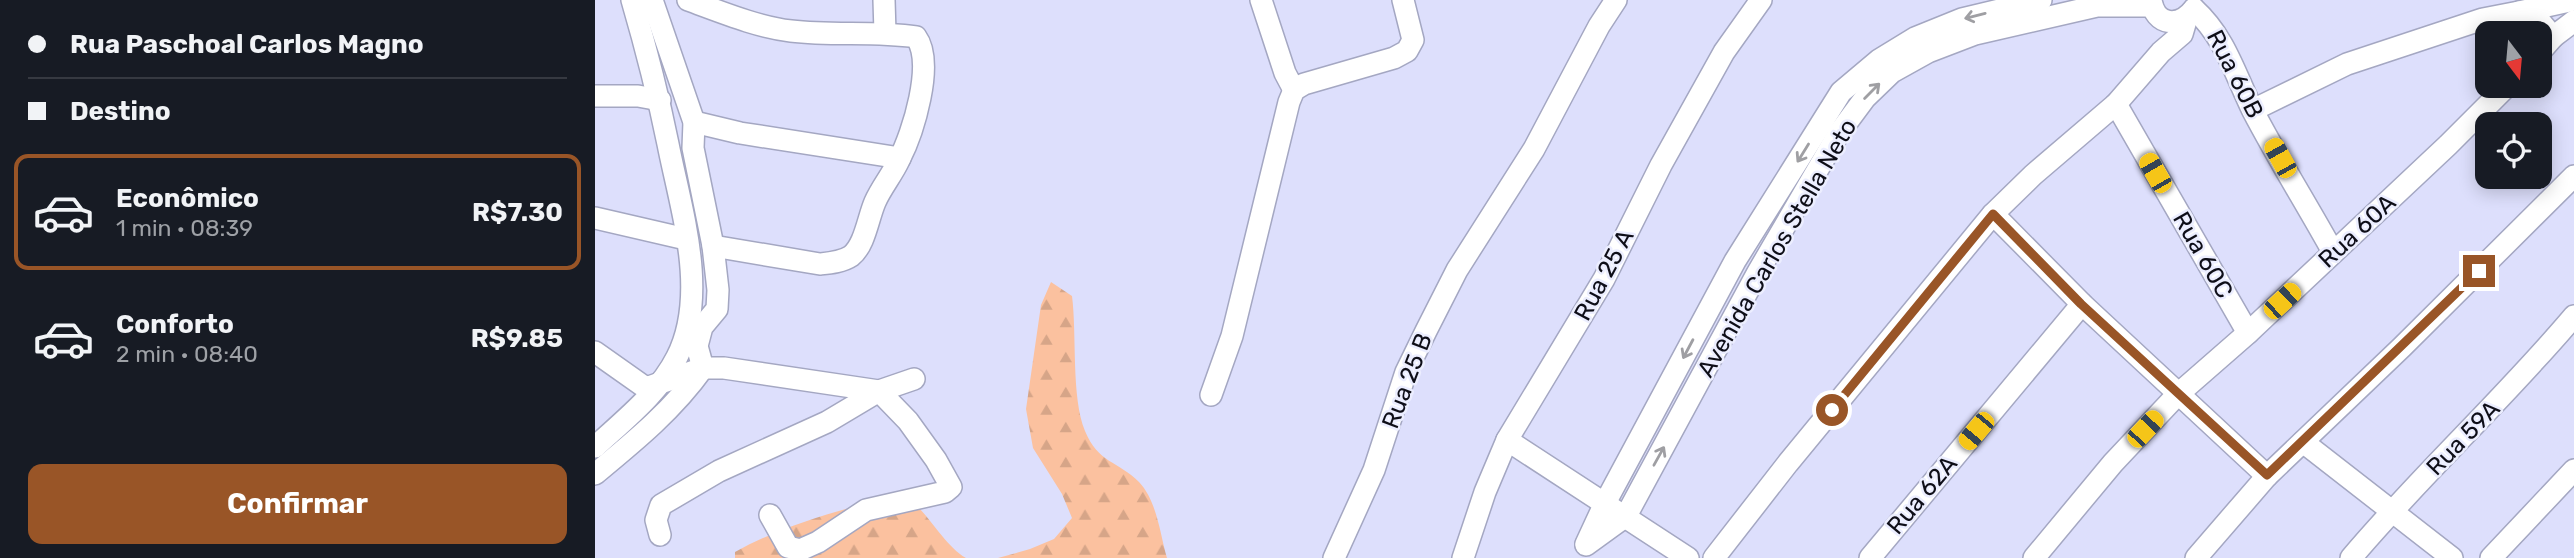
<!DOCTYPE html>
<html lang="pt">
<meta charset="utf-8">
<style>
body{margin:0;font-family:Rubik,sans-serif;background:#20242c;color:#f1f3f6;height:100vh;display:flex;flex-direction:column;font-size:26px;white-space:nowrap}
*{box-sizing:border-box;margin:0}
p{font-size:23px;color:#9ea1a6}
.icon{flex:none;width:38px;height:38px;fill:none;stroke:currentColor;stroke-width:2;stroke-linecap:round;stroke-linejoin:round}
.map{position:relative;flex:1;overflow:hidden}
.drawer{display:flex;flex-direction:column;background:#171b24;width:595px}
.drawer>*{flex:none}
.top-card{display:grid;align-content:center;height:154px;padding:0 28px;background:#171b24}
.needle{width:46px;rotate:164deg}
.controls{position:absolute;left:1880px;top:21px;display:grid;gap:14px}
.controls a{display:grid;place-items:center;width:77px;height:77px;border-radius:14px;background:#171b24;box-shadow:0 4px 18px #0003;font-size:35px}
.end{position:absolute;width:32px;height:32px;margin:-16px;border:9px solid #995527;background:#fff;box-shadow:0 0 0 4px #fff}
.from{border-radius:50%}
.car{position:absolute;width:21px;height:42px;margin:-21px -10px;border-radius:9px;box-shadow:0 0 5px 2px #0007;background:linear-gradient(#f5c518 24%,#345 0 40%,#f5c518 0 76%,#345 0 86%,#f5c518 0)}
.top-card b{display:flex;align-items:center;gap:24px;height:66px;font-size:26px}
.top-card b+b{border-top:2px solid #363941}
.top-card i{width:18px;height:18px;background:#f1f3f6}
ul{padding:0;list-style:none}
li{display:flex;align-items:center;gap:21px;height:116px;margin:0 14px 10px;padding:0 14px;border:4px solid transparent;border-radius:14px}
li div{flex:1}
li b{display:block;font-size:26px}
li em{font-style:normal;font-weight:700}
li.active{border-color:#995527}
li>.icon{width:63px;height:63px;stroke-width:1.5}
.primary-button{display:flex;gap:14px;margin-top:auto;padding:14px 28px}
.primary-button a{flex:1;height:80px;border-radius:14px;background:#995527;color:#fff;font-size:28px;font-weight:700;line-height:80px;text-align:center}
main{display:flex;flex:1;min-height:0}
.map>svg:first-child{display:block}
.forest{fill:url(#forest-firs)}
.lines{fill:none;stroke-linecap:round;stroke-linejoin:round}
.minor-casing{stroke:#a4a7c2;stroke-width:24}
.minor{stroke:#fff;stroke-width:21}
.oneway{stroke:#9f9fa3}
.route{stroke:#995527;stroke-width:9}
.labels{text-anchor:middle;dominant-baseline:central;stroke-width:5;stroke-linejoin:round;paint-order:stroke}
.street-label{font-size:24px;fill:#0e0e18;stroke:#eceeff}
</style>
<main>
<section class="drawer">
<div class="top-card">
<b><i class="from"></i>Rua Paschoal Carlos Magno</b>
<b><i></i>Destino</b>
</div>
<ul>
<li class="active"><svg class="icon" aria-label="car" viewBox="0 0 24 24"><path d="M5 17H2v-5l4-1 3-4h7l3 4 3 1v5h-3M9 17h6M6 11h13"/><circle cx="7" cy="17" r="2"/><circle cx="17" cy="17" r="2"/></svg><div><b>Econômico</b><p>1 min · 08:39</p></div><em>R$7.30</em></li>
<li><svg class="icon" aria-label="car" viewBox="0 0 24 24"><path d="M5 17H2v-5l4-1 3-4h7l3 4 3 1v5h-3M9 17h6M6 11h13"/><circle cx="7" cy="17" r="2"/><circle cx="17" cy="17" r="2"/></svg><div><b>Conforto</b><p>2 min · 08:40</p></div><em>R$9.85</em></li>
</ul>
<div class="primary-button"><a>Confirmar</a></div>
</section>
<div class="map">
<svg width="1979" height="558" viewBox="0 0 1979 558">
<defs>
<pattern id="forest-firs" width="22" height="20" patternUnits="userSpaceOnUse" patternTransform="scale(1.75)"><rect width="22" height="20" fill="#fbc19f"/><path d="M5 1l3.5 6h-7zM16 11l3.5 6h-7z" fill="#d6a588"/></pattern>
</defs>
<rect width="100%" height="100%" fill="#dddffc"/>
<g class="forest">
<path d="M456,282L477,296C482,335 476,397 490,431C503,463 523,461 544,482C562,501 565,534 572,558H403L435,549L459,539L477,518L467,494L438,448L431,409L446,305Z"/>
<path d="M265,505L322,506C339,523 352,547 371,558H140V552C180,530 221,517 265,505Z"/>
</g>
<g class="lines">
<g class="minor-casing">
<g id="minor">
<path d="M93,0C126,12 162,27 196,31C238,36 279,31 321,37C340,63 318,133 304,160C297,175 286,188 280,202C273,218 270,245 256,256C247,262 235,263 225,264L118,246"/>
<polyline points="289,0 290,33"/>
<polyline points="666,0 690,73 699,90"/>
<path d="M1556,0C1560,26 1584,28 1599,9"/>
<path d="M1599,9C1630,37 1640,74 1658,111C1683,159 1712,205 1738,252"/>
<polyline points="1924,12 1979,0"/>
<polyline points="1958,37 1979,21"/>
<polyline points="0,96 43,96 65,100"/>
<polyline points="1521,104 1653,333"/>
<polyline points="1658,110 1752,64 1888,19 1924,12 1943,19 1958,37 1944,53"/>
<polyline points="99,122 145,133 305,158"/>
<polyline points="1398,214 1487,304 1672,476"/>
<polyline points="0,218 91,239"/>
<polyline points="0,352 51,388 108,368 129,368 284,391 313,421 341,460 356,487 350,492 271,510 223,542 205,550 193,547 175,515"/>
<polyline points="616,395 637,336 694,102 699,90 709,84 799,58 812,51 818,40 808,0"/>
<polyline points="912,440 1093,558"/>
<polyline points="1708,442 1857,558"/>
<path d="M0,447C29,420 64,393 82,357C114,294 86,210 73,144C63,95 51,48 37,0"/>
<path d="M0,474C40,441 78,410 108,368L102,346L107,327L122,309L123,290L118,246L98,148L99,122L57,0"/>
<polyline points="65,535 61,520 66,505 124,471 232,422 284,391 319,379"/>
<polyline points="991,544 1010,503 1140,261 1246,92 1284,60 1320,38 1367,19 1446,0"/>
<polyline points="991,545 1031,516 1163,272 1244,133 1270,98 1297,72 1333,52 1380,34 1502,6 1557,6"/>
<polyline points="739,558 779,470 811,372 831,331 862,270 939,149 1004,26 1021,0"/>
<polyline points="868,558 890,492 912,440 1009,279 1066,165 1129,52 1166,0"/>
<polyline points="1119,558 1193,463 1398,214 1438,175 1521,104 1566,52 1587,34 1592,17"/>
<polyline points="1275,558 1487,304"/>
<polyline points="1439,558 1518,463 1582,395 1653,333 1853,145 1912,86"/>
<polyline points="1601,558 1672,476 1807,347 1979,176"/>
<path d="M1756,558C1827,474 1908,400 1979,316"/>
<polyline points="1896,558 1979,470"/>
</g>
</g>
<use href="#minor" class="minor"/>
</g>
<defs><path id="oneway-shaft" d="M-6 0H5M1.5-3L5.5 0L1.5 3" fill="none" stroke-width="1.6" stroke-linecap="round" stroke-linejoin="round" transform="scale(1.75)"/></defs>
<g class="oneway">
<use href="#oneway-shaft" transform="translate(1380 16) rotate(166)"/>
<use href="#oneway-shaft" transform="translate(1277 91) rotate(-45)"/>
<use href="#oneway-shaft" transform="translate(1208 153) rotate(122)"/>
<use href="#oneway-shaft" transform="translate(1093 349) rotate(118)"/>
<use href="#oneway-shaft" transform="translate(1064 456) rotate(-61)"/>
</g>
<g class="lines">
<polyline class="route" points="1237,410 1398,214 1486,304 1672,475 1884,271"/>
</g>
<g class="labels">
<g class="street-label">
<text transform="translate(1640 74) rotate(63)">Rua 60B</text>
<text transform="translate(1762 231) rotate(-43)">Rua 60A</text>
<text transform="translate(1182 248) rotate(-60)">Avenida Carlos Stella Neto</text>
<text transform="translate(1608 255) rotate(60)">Rua 60C</text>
<text transform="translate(1009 275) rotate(-62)">Rua 25 A</text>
<text transform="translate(812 381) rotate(-69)">Rua 25 B</text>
<text transform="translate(1868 438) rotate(-46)">Rua 59A</text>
<text transform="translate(1327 495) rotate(-50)">Rua 62A</text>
</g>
</g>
</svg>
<div class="controls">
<a><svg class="needle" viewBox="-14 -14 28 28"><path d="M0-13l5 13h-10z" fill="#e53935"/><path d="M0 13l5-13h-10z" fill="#9ea1a6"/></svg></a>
<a><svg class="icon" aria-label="locate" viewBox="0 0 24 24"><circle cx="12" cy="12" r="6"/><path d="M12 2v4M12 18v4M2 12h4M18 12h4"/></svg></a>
</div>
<i class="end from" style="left:1237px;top:410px"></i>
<i class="end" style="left:1884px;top:271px"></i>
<i class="car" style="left:1685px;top:158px;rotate:331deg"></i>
<i class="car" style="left:1560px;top:173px;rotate:330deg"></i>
<i class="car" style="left:1687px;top:301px;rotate:47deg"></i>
<i class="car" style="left:1550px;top:429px;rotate:43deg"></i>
<i class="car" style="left:1381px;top:431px;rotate:220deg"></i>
</div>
</main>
